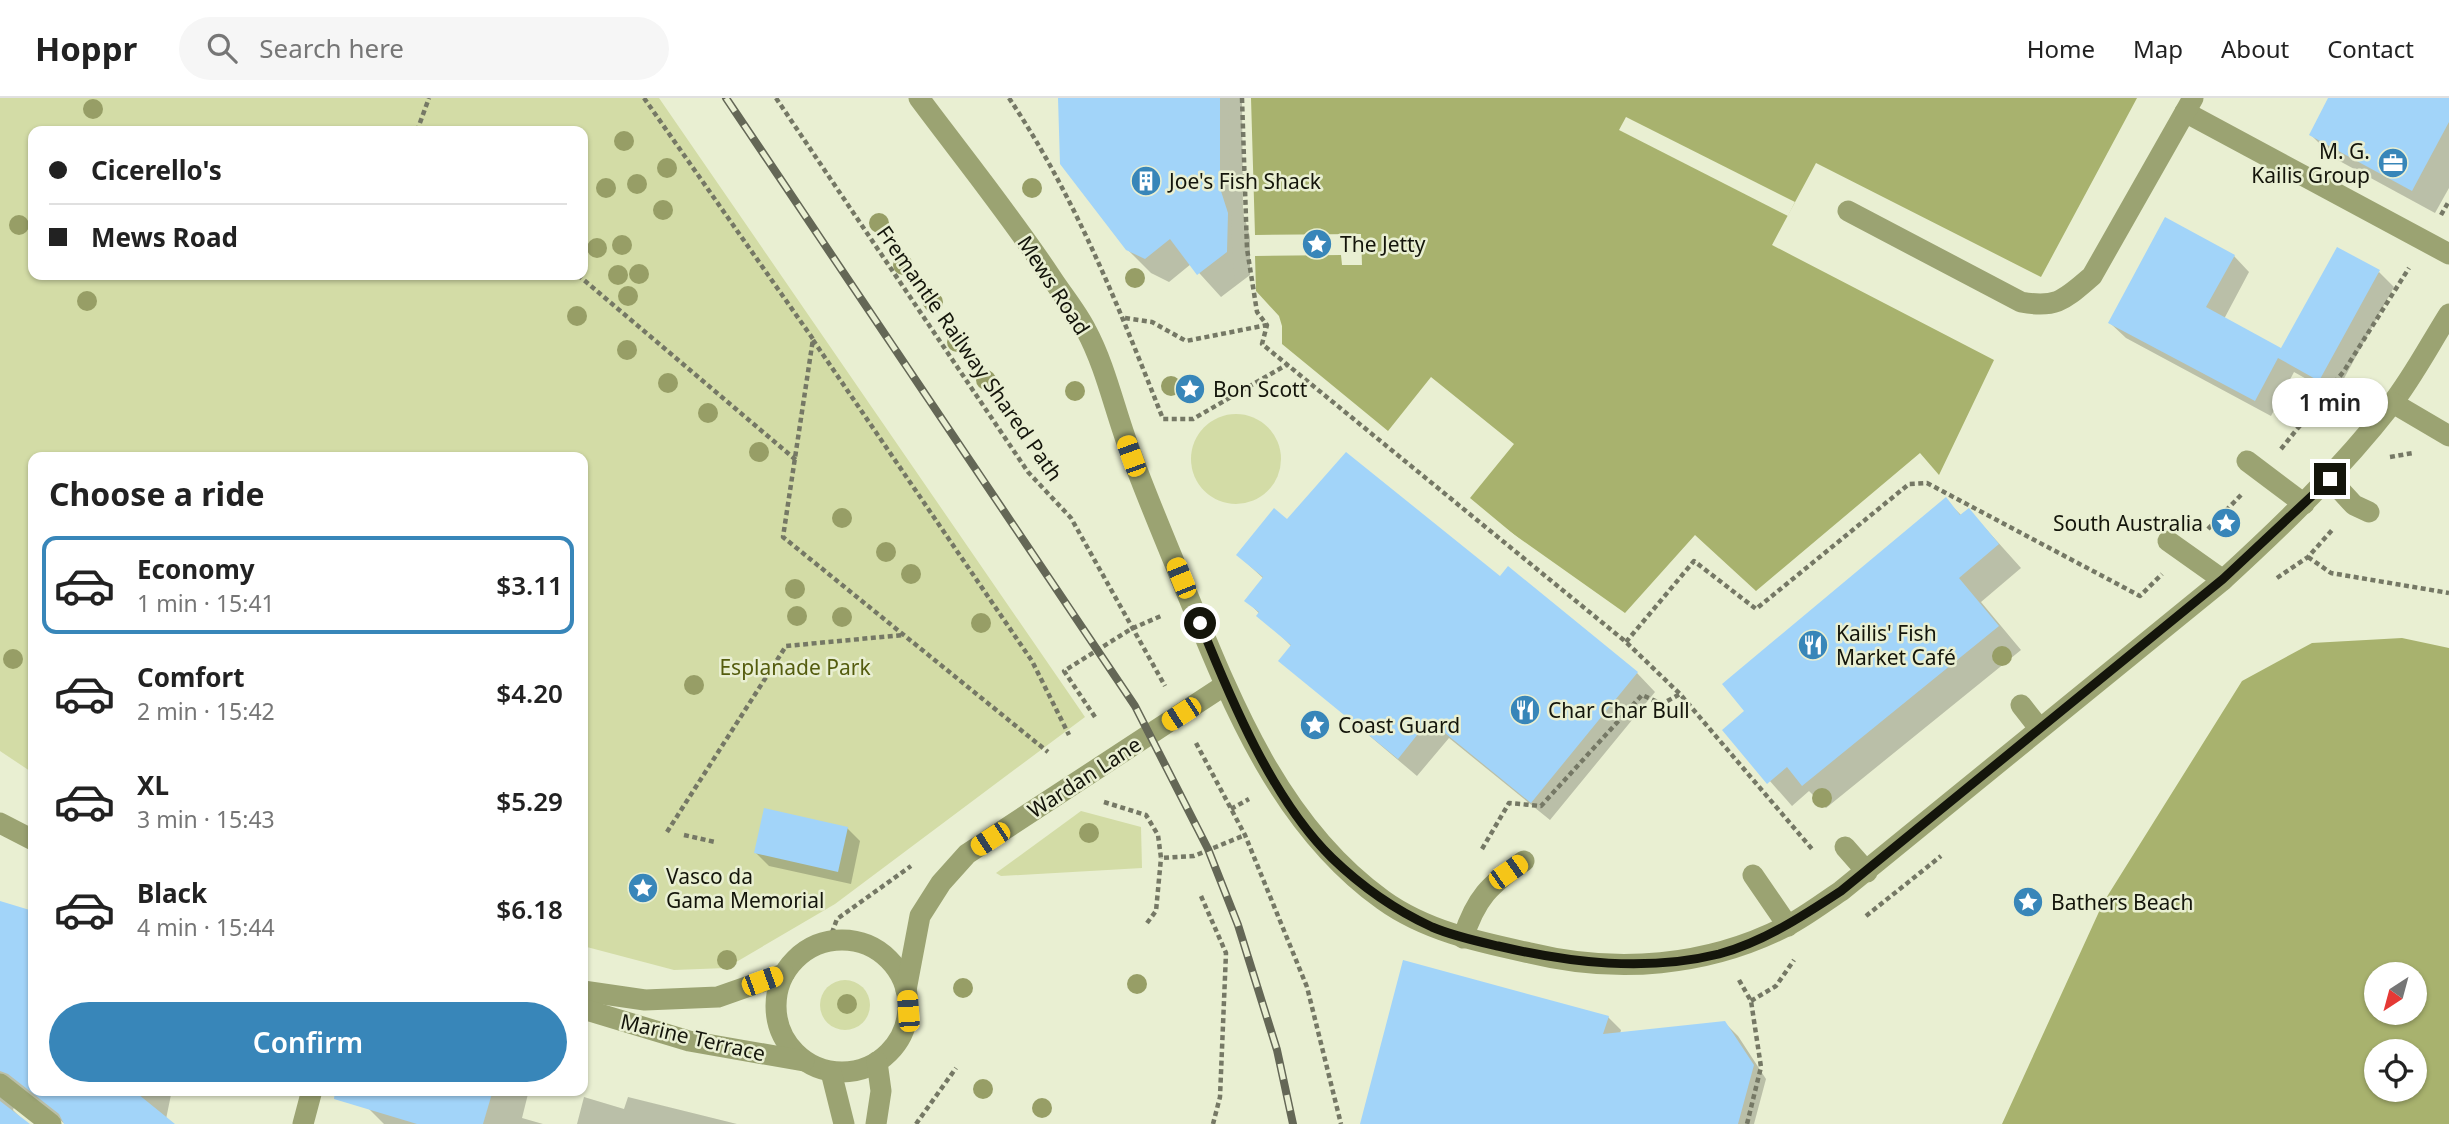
<!DOCTYPE html>
<meta charset="utf-8">
<style>
body{margin:0;font-family:"Noto Sans",sans-serif;background:#f6f6f6;color:#222;height:100vh;display:flex;flex-direction:column;font-size:26px;white-space:nowrap}
*{box-sizing:border-box;margin:0}
p{font-size:23px;color:#767676}
.icon{flex:none;width:38px;height:38px;fill:none;stroke:currentColor;stroke-width:2;stroke-linecap:round;stroke-linejoin:round}
.map{position:relative;flex:1;overflow:hidden}
.details{position:absolute;left:28px;top:354px;width:560px;height:644px;display:flex;flex-direction:column;background:#fff;border-radius:14px;box-shadow:0 2px 5px #0004}
.details>*{flex:none}
.top-card{position:absolute;left:28px;top:28px;width:560px;height:154px;border-radius:14px;box-shadow:0 2px 5px #0004;display:grid;align-content:center;height:154px;padding:0 21px;background:#fff}
.needle{width:46px;rotate:216deg}
.tools{position:absolute;left:2364px;top:864px;display:grid;gap:14px}
.tools a{display:grid;place-items:center;width:63px;height:63px;border-radius:50%;background:#fff;box-shadow:0 2px 5px #0004;font-size:35px}
.end{position:absolute;width:32px;height:32px;margin:-16px;border:9px solid #14150b;background:#fff;box-shadow:0 0 0 4px #fff}
.from{border-radius:50%}
.bubble{position:absolute;height:49px;border-radius:24px;background:#fff;box-shadow:0 2px 5px #0004;font-size:23px;font-weight:600;line-height:49px;text-align:center}
.car{position:absolute;width:21px;height:42px;margin:-21px -10px;border-radius:9px;box-shadow:0 0 5px 2px #0007;background:linear-gradient(#f5c518 24%,#345 0 40%,#f5c518 0 76%,#345 0 86%,#f5c518 0)}
.top-card b{display:flex;align-items:center;gap:24px;height:66px;font-size:26px}
.top-card b+b{border-top:2px solid #e0e0e0}
.top-card i{width:18px;height:18px;background:#222}
ul{padding:0;list-style:none}
li{display:flex;align-items:center;gap:21px;height:98px;margin:0 14px 10px;padding:0 7px;border:4px solid transparent;border-radius:14px}
li div{flex:1}
li b{display:block;font-size:26px}
li em{font-style:normal;font-weight:600}
li.selected{border-color:#3886b9}
li>.icon{width:63px;height:63px;stroke-width:1.5}
h2{padding:0 21px;font-size:32px;line-height:84px}
.cta{display:flex;gap:14px;margin-top:auto;padding:14px 21px}
.cta a{flex:1;height:80px;border-radius:42px;background:#3886b9;color:#fff;font-size:28px;font-weight:600;line-height:80px;text-align:center}
header{display:flex;align-items:center;gap:42px;box-sizing:border-box;height:98px;padding:0 35px;background:#fff;border-bottom:2px solid #e0e0e0}
header strong{font-size:33px}
nav{display:flex;gap:38px;margin-inline-start:auto;font-size:24px}
.search{width:490px;height:63px;background:#f6f6f6;display:flex;align-items:center;gap:18px;box-sizing:border-box;padding:0 24px;border-radius:38px;color:#767676;font-size:26px}
.map>svg:first-child{display:block}
.green{fill:#d3dca6;fill-rule:evenodd}
.water{fill:#a8b26e;fill-rule:evenodd}
.pier{fill:#e9efd2}
.shadow{fill:#0003}
.building{fill:#a2d4f9}
.lines{fill:none;stroke-linecap:round;stroke-linejoin:round}
.path{stroke:#757865;stroke-width:4.5;stroke-dasharray:5 3.5;stroke-linecap:butt}
.minor{stroke:#9ba372;stroke-width:21}
.rail-casing{stroke:#646756;stroke-width:8}
.rail{stroke:#e9efd2;stroke-width:5;stroke-dasharray:16;stroke-linecap:butt}
.tree{fill:#979e66}
.route{stroke:#14150b;stroke-width:9}
.labels{text-anchor:middle;dominant-baseline:central;stroke-width:5;stroke-linejoin:round;paint-order:stroke}
.poi-label{font-size:21px;fill:#14150b;stroke:#e9efd2;text-anchor:start}
.street-label{font-size:21px;fill:#14150b;stroke:#e9efd2}
.park-label{font-size:21px;fill:#545c0e;stroke:#e9efd2}
</style>
<header>
<strong>Hoppr</strong>
<div class="search"><svg class="icon" aria-label="search" viewBox="0 0 24 24"><circle cx="10" cy="10" r="6"/><path d="M15 15l6 6"/></svg>Search here</div>
<nav><a>Home</a><a>Map</a><a>About</a><a>Contact</a></nav>
</header>
<div class="map">
<svg width="2449" height="1026" viewBox="0 0 2449 1026">
<rect width="100%" height="100%" fill="#e9efd2"/>
<g class="green">
<path d="M0,0H659L1085,619L835,806L726,870L674,872L583,848V359H33V675L0,653ZM33,33H583V177H33Z"/>
<circle cx="1236" cy="361" r="45"/>
<polygon points="1081,713 1141,729 1142,770 1001,778 996,775"/>
<circle cx="845" cy="907" r="25"/>
</g>
<g class="water">
<polygon points="1232,0 2137,0 2041,179 1816,65 1772,147 1994,262 1939,377 1920,355 1756,493 1695,437 1625,515 1270,264 1248,242"/>
<path d="M2402,540L2449,550V1026H2002L2103,805L2242,583L2312,545ZM2376,877H2415V915H2376ZM2376,954H2415V992H2376Z"/>
</g>
<g class="pier">
<polygon points="1228,0 1251,0 1255,137 1361,136 1362,167 1342,167 1341,157 1255,158 1256,193 1279,218 1282,228 1282,246 1388,333 1431,279 1514,346 1470,400 1541,459 1268,266 1246,244 1237,213 1232,146"/>
<polygon points="1626,19 1795,104 1788,118 1619,32"/>
<polygon points="1917,361 1757,497 1712,457 1757,495"/>
</g>
<g class="shadow">
<polygon points="1061,0 1242,0 1243,114 1250,139 1250,177 1221,199 1191,166 1169,184 1151,175 1127,151"/>
<polygon points="2330,0 2449,0 2449,90 2435,115 2334,60 2311,37"/>
<polygon points="2234,158 2249,174 2224,221 2282,253 2379,174 2394,189 2335,297 2294,274 2271,318 2126,240 2110,225"/>
<polygon points="1945,401 1962,418 1969,412 2021,470 1981,504 2021,552 1826,710 1809,693 1792,708 1725,632 1746,613"/>
<polygon points="1287,423 1500,480 1637,575 1655,594 1550,722 1449,640 1417,678 1281,563 1292,549 1246,502 1264,481 1238,457"/>
<polygon points="847,730 860,743 851,786 769,768 756,755"/>
<polygon points="0,807 33,815 33,992 172,992 166,1021 65,1026 29,999 16,1004 13,1012 27,1026 0,1026"/>
<polygon points="1608,919 1621,932 1620,936 1725,925 1738,938 1766,981 1754,1026 1362,1026"/>
<polygon points="435,992 529,992 522,1020 543,1026 384,1026 368,1010"/>
<polygon points="584,999 624,1011 628,999 737,1026 577,1026"/>
</g>
<g class="building">
<polygon points="1058,0 1220,0 1220,90 1228,115 1227,154 1197,177 1170,141 1145,161 1126,152 1060,66"/>
<polygon points="2328,0 2449,0 2449,24 2412,93 2309,37"/>
<polygon points="2165,119 2235,157 2206,209 2281,250 2337,149 2380,172 2319,283 2278,260 2255,303 2108,225"/>
<polygon points="1346,354 1500,478 1508,468 1638,574 1531,705 1429,622 1398,661 1278,563 1291,547 1256,518 1259,514 1244,503 1263,479 1236,457 1274,410 1287,421"/>
<polygon points="1946,399 1960,417 1969,410 1999,446 1959,480 1999,528 1802,688 1787,669 1767,686 1722,632 1744,613 1722,586"/>
<polygon points="764,710 848,729 838,774 754,755"/>
<polygon points="0,803 33,813 33,992 133,992 175,1026 64,1026 59,1016 8,976 0,973"/>
<polygon points="1403,862 1609,918 1603,936 1725,923 1754,967 1738,1026 1360,1026"/>
<polygon points="335,992 493,992 483,1026 417,1026 334,1001"/>
<polygon points="0,1003 30,1026 0,1026"/>
</g>
<g class="lines">
<g class="path">
<polyline points="644,0 813,241 783,439 1048,654"/>
<polyline points="776,0 1028,374 1071,420 1165,588"/>
<path d="M1009,0C1075,98 1120,212 1163,321H1193L1288,266"/>
<polyline points="1242,0 1247,151 1257,214 1267,227 1262,246 1626,544 1680,596 1812,751"/>
<polyline points="417,33 429,0"/>
<polyline points="2441,117 2449,103"/>
<polyline points="578,177 796,362"/>
<polyline points="1125,220 1152,224 1186,243 1267,227"/>
<polyline points="813,242 1032,563 1069,637"/>
<polyline points="2281,351 2344,273 2409,170"/>
<polyline points="2390,359 2413,355"/>
<polyline points="2208,431 2241,397"/>
<polyline points="2308,459 2331,475 2449,495"/>
<polyline points="2277,480 2308,459 2333,431"/>
<polyline points="1626,544 1694,463 1756,511 1909,386 1927,385 2140,498 2162,476"/>
<polyline points="1095,619 1064,573 1131,531 1161,518"/>
<polyline points="1196,645 1245,737 1307,889 1341,1026"/>
<polyline points="1104,704 1146,717 1158,737 1161,760 1194,758 1245,737"/>
<polyline points="1231,711 1249,701"/>
<polyline points="667,734 786,548 903,537"/>
<polyline points="684,737 715,744"/>
<polyline points="1482,751 1509,705 1541,708 1642,597 1662,606 1680,596"/>
<polyline points="1201,798 1226,855 1220,999 1213,1026"/>
<polyline points="1866,818 1941,758"/>
<polyline points="1147,825 1156,813 1161,760"/>
<polyline points="829,843 837,821 911,768"/>
<polyline points="1739,882 1751,903 1761,969 1747,1026"/>
<polyline points="1751,903 1776,888 1794,862"/>
<polyline points="916,1026 956,970"/>
</g>
<g class="minor">
<path d="M919,0C963,59 1010,117 1051,179C1062,196 1077,214 1086,232C1106,269 1115,314 1130,353C1147,400 1167,446 1186,493C1232,606 1280,728 1383,802C1426,833 1479,844 1530,855C1616,876 1707,869 1787,828C1806,818 1823,805 1841,793L2223,482C2283,427 2341,371 2391,307C2413,279 2430,246 2449,216"/>
<polyline points="2185,14 2449,156"/>
<path d="M1848,113L2021,204C2057,211 2065,201 2092,178L2193,0"/>
<polyline points="2393,305 2449,338"/>
<polyline points="2247,363 2304,406"/>
<polyline points="2330,381 2354,407 2369,414"/>
<polyline points="2168,443 2223,482"/>
<polyline points="2021,607 2039,630"/>
<polyline points="0,725 33,742"/>
<polyline points="1845,749 1867,774"/>
<polyline points="1753,777 1788,828"/>
<path d="M1463,840C1476,800 1489,787 1524,763"/>
<circle cx="842" cy="908" r="66"/>
<polyline points="906,892 920,818 941,785 967,756 1225,587"/>
<polyline points="583,893 645,902 718,899 784,876"/>
<polyline points="583,911 689,943 804,963"/>
<polyline points="831,974 844,1026"/>
<polyline points="0,986 51,1026"/>
<polyline points="303,1026 312,992"/>
<polyline points="876,1026 881,993 877,964"/>
</g>
<g class="rail-casing">
<polyline id="rail" points="726,0 1135,608 1208,751 1238,827 1277,952 1293,1026"/>
</g>
<use href="#rail" class="rail"/>
</g>
<g class="tree">
<circle cx="93" cy="11" r="10"/>
<circle cx="624" cy="43" r="10"/>
<circle cx="667" cy="70" r="10"/>
<circle cx="637" cy="86" r="10"/>
<circle cx="606" cy="90" r="10"/>
<circle cx="1032" cy="90" r="10"/>
<circle cx="663" cy="112" r="10"/>
<circle cx="879" cy="125" r="10"/>
<circle cx="19" cy="127" r="10"/>
<circle cx="622" cy="147" r="10"/>
<circle cx="597" cy="150" r="10"/>
<circle cx="903" cy="167" r="10"/>
<circle cx="639" cy="176" r="10"/>
<circle cx="618" cy="177" r="10"/>
<circle cx="1135" cy="180" r="10"/>
<circle cx="628" cy="198" r="10"/>
<circle cx="87" cy="203" r="10"/>
<circle cx="933" cy="204" r="10"/>
<circle cx="577" cy="218" r="10"/>
<circle cx="957" cy="244" r="10"/>
<circle cx="627" cy="252" r="10"/>
<circle cx="986" cy="282" r="10"/>
<circle cx="668" cy="285" r="10"/>
<circle cx="1171" cy="288" r="10"/>
<circle cx="1075" cy="293" r="10"/>
<circle cx="708" cy="315" r="10"/>
<circle cx="759" cy="354" r="10"/>
<circle cx="842" cy="420" r="10"/>
<circle cx="886" cy="454" r="10"/>
<circle cx="911" cy="476" r="10"/>
<circle cx="795" cy="491" r="10"/>
<circle cx="797" cy="518" r="10"/>
<circle cx="842" cy="519" r="10"/>
<circle cx="981" cy="525" r="10"/>
<circle cx="2002" cy="558" r="10"/>
<circle cx="13" cy="561" r="10"/>
<circle cx="694" cy="587" r="10"/>
<circle cx="1822" cy="700" r="10"/>
<circle cx="1089" cy="735" r="10"/>
<circle cx="727" cy="862" r="10"/>
<circle cx="1137" cy="886" r="10"/>
<circle cx="963" cy="890" r="10"/>
<circle cx="847" cy="906" r="10"/>
<circle cx="983" cy="991" r="10"/>
<circle cx="1042" cy="1010" r="10"/>
</g>
<g class="lines">
<path class="route" d="M1200,525C1231,602 1272,701 1332,760C1361,788 1395,812 1432,829C1453,838 1476,843 1498,848C1571,865 1646,874 1719,856C1763,844 1803,818 1841,793L2223,481L2330,381"/>
</g>
<defs>
<g id="office-disc" transform="scale(1.575)"><circle r="9.5" fill="#3886b9" stroke="#e9efd2"/><path d="M-6-3h4V-5.5h4V-3h4V5H-6ZM-1-4.5V-3h2v-1.5ZM-6 0V1H6V0Z" fill="#fff"/></g>
<g id="building-disc" transform="scale(1.575)"><circle r="9.5" fill="#3886b9" stroke="#e9efd2"/><path d="M-4-6H4V6H1V3H-1V6H-4ZM-2.5-4.3h1.7v1.8h-1.7ZM.8-4.3h1.7v1.8H.8ZM-2.5-1h1.7V.8h-1.7ZM.8-1h1.7V.8H.8Z" fill="#fff"/></g>
<g id="sight-disc" transform="scale(1.575)"><circle r="9.5" fill="#3886b9" stroke="#e9efd2"/><path d="M0-6L1.8-2.2L6-1.7L2.9 1.2L3.7 5.4L0 3.3L-3.7 5.4L-2.9 1.2L-6-1.7L-1.8-2.2Z" fill="#fff"/></g>
<g id="restaurant-disc" transform="scale(1.575)"><circle r="9.5" fill="#3886b9" stroke="#e9efd2"/><path d="M-5-6h1v4h1v-4h1v4h1v-4h1v5L-1.5 .5V6h-2V.5L-5-1ZM5-6V6H3V1.5H1.5Q1.5-4 5-6Z" fill="#fff"/></g>
</defs>
<g fill-rule="evenodd">
<use href="#office-disc" x="2393" y="65"/>
<use href="#building-disc" x="1146" y="83"/>
<use href="#sight-disc" x="1317" y="146"/>
<use href="#sight-disc" x="1190" y="291"/>
<use href="#sight-disc" x="2226" y="425"/>
<use href="#restaurant-disc" x="1813" y="547"/>
<use href="#restaurant-disc" x="1525" y="612"/>
<use href="#sight-disc" x="1315" y="627"/>
<use href="#sight-disc" x="643" y="790"/>
<use href="#sight-disc" x="2028" y="804"/>
</g>
<g class="labels">
<g class="poi-label">
<text x="2370" y="53" text-anchor="end">M. G.<tspan x="2370" dy="24">Kailis Group</tspan></text>
<text x="1169" y="83">Joe's Fish Shack</text>
<text x="1340" y="146">The Jetty</text>
<text x="1213" y="291">Bon Scott</text>
<text x="2203" y="425" text-anchor="end">South Australia</text>
<text x="1836" y="535">Kailis' Fish<tspan x="1836" dy="24">Market Café</tspan></text>
<text x="1548" y="612">Char Char Bull</text>
<text x="1338" y="627">Coast Guard</text>
<text x="666" y="778">Vasco da<tspan x="666" dy="24">Gama Memorial</tspan></text>
<text x="2051" y="804">Bathers Beach</text>
</g>
<g class="street-label">
<text transform="translate(1054 187) rotate(57)">Mews Road</text>
<text transform="translate(970 255) rotate(55)">Fremantle Railway Shared Path</text>
<text transform="translate(1084 679) rotate(-33)">Wardan Lane</text>
<text transform="translate(693 939) rotate(13)">Marine Terrace</text>
</g>
<g class="park-label">
<text x="795" y="569">Esplanade Park</text>
</g>
</g>
</svg>
<div class="tools">
<a><svg class="needle" viewBox="-14 -14 28 28"><path d="M0-13l5 13h-10z" fill="#e53935"/><path d="M0 13l5-13h-10z" fill="#767676"/></svg></a>
<a><svg class="icon" aria-label="locate" viewBox="0 0 24 24"><circle cx="12" cy="12" r="6"/><path d="M12 2v4M12 18v4M2 12h4M18 12h4"/></svg></a>
</div>
<i class="end from" style="left:1200px;top:525px"></i>
<i class="end" style="left:2330px;top:381px"></i>
<div class="bubble" style="left:2272px;top:280px;width:116px">1 min</div>
<i class="car" style="left:1131px;top:358px;rotate:340deg"></i>
<i class="car" style="left:1181px;top:480px;rotate:338deg"></i>
<i class="car" style="left:1181px;top:616px;rotate:237deg"></i>
<i class="car" style="left:990px;top:741px;rotate:237deg"></i>
<i class="car" style="left:1508px;top:774px;rotate:55deg"></i>
<i class="car" style="left:762px;top:883px;rotate:70deg"></i>
<i class="car" style="left:908px;top:913px;rotate:356deg"></i>
<div class="top-card">
<b><i class="from"></i>Cicerello's</b>
<b><i></i>Mews Road</b>
</div>
<section class="details">
<h2>Choose a ride</h2>
<ul>
<li class="selected"><svg class="icon" aria-label="car" viewBox="0 0 24 24"><path d="M5 17H2v-5l4-1 3-4h7l3 4 3 1v5h-3M9 17h6M6 11h13"/><circle cx="7" cy="17" r="2"/><circle cx="17" cy="17" r="2"/></svg><div><b>Economy</b><p>1 min · 15:41</p></div><em>$3.11</em></li>
<li><svg class="icon" aria-label="car" viewBox="0 0 24 24"><path d="M5 17H2v-5l4-1 3-4h7l3 4 3 1v5h-3M9 17h6M6 11h13"/><circle cx="7" cy="17" r="2"/><circle cx="17" cy="17" r="2"/></svg><div><b>Comfort</b><p>2 min · 15:42</p></div><em>$4.20</em></li>
<li><svg class="icon" aria-label="car" viewBox="0 0 24 24"><path d="M5 17H2v-5l4-1 3-4h7l3 4 3 1v5h-3M9 17h6M6 11h13"/><circle cx="7" cy="17" r="2"/><circle cx="17" cy="17" r="2"/></svg><div><b>XL</b><p>3 min · 15:43</p></div><em>$5.29</em></li>
<li><svg class="icon" aria-label="car" viewBox="0 0 24 24"><path d="M5 17H2v-5l4-1 3-4h7l3 4 3 1v5h-3M9 17h6M6 11h13"/><circle cx="7" cy="17" r="2"/><circle cx="17" cy="17" r="2"/></svg><div><b>Black</b><p>4 min · 15:44</p></div><em>$6.18</em></li>
</ul>
<div class="cta"><a>Confirm</a></div>
</section>
</div>
